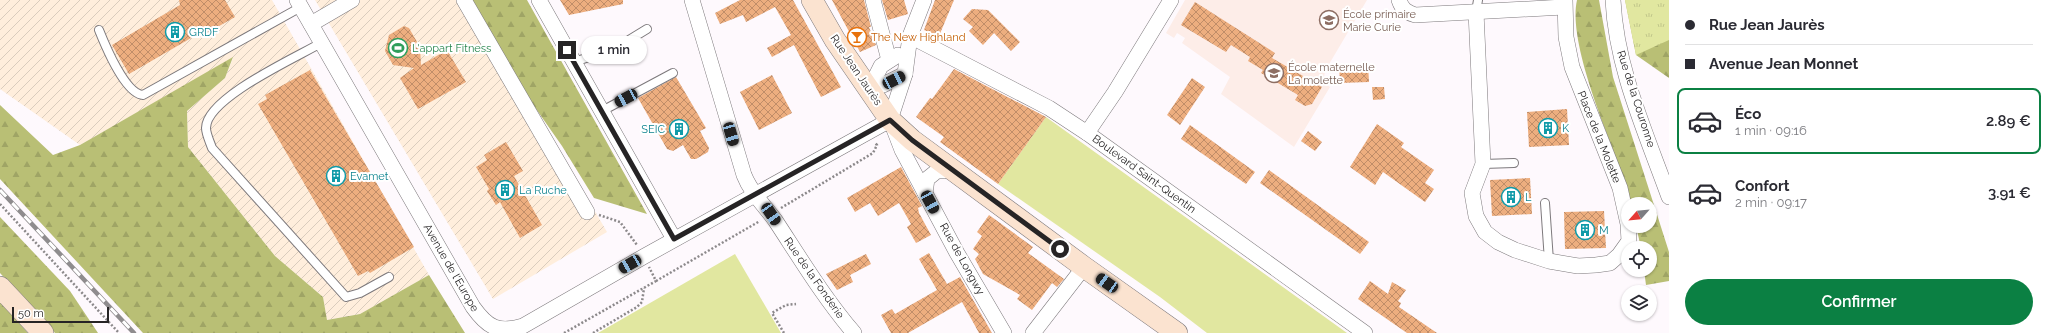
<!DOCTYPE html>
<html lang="fr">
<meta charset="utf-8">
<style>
body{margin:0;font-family:Raleway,sans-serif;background:#f7f7f7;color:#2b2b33;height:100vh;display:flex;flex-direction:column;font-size:15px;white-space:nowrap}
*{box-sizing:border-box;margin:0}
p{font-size:13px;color:#7c7c81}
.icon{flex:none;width:22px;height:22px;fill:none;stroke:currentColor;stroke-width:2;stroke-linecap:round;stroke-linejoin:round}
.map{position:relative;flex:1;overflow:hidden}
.sheet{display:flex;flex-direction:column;background:#fff;width:380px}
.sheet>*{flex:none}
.guide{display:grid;align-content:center;height:88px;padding:0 16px;background:#fff}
.needle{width:26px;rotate:243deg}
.fabs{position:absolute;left:1621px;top:197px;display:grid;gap:8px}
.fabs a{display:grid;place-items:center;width:36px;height:36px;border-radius:50%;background:#fff;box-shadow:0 1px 3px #0004;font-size:20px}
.scale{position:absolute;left:12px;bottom:10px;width:97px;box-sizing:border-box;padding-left:4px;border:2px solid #262425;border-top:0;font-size:11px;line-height:14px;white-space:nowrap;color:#262425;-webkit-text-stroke:3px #fff;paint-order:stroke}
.end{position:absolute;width:18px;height:18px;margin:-9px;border:5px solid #262425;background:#fff;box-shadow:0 0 0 2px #fff}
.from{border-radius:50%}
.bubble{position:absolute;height:28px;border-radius:14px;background:#fff;box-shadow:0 1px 3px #0004;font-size:13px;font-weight:600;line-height:28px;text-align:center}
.car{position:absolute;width:12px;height:24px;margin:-12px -6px;border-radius:5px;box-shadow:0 0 3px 1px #0007;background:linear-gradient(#222 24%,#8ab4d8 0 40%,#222 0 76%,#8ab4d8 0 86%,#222 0)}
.guide b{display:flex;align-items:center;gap:14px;height:38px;font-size:15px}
.guide b+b{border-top:1px solid #e1e1e2}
.guide i{width:10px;height:10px;background:#2b2b33}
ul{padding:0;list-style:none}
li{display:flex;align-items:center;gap:12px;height:66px;margin:0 8px 6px;padding:0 8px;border:2px solid transparent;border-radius:8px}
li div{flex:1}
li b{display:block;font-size:15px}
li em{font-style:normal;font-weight:600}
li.active{border-color:#0b8043}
li>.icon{width:36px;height:36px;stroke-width:1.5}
.primary-button{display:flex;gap:8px;margin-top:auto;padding:8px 16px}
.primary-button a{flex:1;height:46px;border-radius:24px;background:#0b8043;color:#fff;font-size:16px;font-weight:600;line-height:46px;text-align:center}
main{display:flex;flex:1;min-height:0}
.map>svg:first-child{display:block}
.industrial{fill:url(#industrial-furrows)}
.education{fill:#fdede8}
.grass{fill:#e1e7a0}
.forest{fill:url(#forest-firs)}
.park{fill:url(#park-tufts)}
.building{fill:url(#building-cross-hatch)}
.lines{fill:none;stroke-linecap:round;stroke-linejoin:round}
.lane-casing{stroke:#7d797c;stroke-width:10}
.street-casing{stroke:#7d797c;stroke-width:16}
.secondary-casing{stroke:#7d797c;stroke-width:22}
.path{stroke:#8c898b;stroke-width:2.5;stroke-dasharray:2 2;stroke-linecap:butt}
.lane{stroke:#fff;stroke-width:8}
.street{stroke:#fff;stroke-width:15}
.secondary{stroke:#fbe3d0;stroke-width:21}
.rail-casing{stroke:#8f8c8e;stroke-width:4.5}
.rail{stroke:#fff;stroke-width:3;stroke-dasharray:9;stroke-linecap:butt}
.route{stroke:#262425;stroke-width:5}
.labels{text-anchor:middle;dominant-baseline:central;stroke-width:4;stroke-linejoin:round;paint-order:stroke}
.education-label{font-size:11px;fill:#785e54;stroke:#fff;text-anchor:start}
.culture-label{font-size:11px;fill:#0d838f;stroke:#fff;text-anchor:start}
.food-label{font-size:11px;fill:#c56008;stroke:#fff;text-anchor:start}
.leisure-label{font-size:11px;fill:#27864d;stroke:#fff;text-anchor:start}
.street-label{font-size:11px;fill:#262425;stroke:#fff}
</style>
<main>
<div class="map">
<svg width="1669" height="333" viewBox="0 0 1669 333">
<defs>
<pattern id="industrial-furrows" width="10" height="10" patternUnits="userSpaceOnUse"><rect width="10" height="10" fill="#ffeedc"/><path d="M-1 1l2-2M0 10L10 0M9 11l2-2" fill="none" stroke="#daccbd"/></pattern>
<pattern id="forest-firs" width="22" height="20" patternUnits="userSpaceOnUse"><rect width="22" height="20" fill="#b9bf75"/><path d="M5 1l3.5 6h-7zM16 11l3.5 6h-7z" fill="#9fa465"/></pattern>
<pattern id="park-tufts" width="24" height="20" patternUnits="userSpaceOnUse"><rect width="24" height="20" fill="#e1e7a0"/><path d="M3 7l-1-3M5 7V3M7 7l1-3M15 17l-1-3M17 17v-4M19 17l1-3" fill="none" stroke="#c1c68a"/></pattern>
<pattern id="building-cross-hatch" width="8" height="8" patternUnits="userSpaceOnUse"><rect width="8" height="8" fill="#edae7f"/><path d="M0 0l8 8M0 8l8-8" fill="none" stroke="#c08d68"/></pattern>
</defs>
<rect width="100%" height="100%" fill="#fef9fd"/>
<g class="industrial">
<polygon points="0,0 272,0 429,275 360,314 327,320 323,297 275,256 188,147 187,111 225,78 233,58 80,145 0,89"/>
<polygon points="315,0 472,0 607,232 493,299"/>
</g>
<polygon class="education" points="1185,0 1367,0 1325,71 1324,78 1326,84 1330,87 1294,147 1221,94 1230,77 1182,43 1185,38 1177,33 1174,38 1166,33"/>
<g class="grass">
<polygon points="1046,117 1347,333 1207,333 1160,297 998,184"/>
<polygon points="735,254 781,333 598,333"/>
</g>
<g class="forest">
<polygon points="472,0 527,0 647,214 594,198 562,146 534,106"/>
<path d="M1577,0H1599L1613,77L1669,252V281L1646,285L1644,270H1650V248H1641L1636,226H1650V204H1631L1627,186C1611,142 1567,44 1577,0Z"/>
<polygon points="1625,0 1669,0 1669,78 1636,55"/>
<polygon points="233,57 225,78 187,111 188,147 275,256 323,297 327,320 360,314 429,275 465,333 143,333 0,179 0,105 53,155 80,145"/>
<polygon points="0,217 70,291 98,333 55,333 0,273"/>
<polygon points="0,302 28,333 0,333"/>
</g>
<polygon class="park" points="1625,0 1669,0 1669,40 1636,55"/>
<g class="building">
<polygon points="179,0 225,0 235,17 200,37 198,34 129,74 112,45 180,5"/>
<polygon points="560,0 623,0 623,4 569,15"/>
<polygon points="740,0 793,0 841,87 821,97 794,45 772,57 767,48 791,35 775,7 746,22 743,15 720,24 715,13"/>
<polygon points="832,0 864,0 871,27 869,27 876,45 860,52"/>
<polygon points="882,0 904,0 908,14 888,20"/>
<polygon points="935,0 954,0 939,36 924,30"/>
<polygon points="1195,2 1275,53 1272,58 1322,87 1312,104 1305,106 1295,100 1298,95 1261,73 1263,70 1248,61 1250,57 1231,45 1226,52 1181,25"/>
<polygon points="972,9 988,10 1020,42 1011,51 994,33 983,45 969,31 973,27 963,19"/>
<polygon points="404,26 409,28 420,47 421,65 447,50 466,82 418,109 400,78 414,68 393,65 385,51 389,35"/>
<polygon points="1368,64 1369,82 1340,83 1339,65"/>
<polygon points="954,69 1046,117 998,184 940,142 944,137 916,117 930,98 932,99"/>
<polygon points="310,70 414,247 370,273 368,271 358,276 258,104 267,99 265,95"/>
<polygon points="772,75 792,113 759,130 740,92"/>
<polygon points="676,77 706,128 700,131 709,148 708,152 696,159 691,159 683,145 673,151 667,149 638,98"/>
<polygon points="1192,78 1205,87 1180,125 1167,115"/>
<polygon points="1372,87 1384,87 1385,99 1373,100"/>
<polygon points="1567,109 1569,145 1529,147 1527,112"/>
<polygon points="1377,124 1404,143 1401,147 1434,170 1425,183 1434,189 1425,202 1383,172 1375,185 1350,167"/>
<polygon points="1190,125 1255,172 1246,184 1181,139"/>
<polygon points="1308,131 1322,142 1315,151 1301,141"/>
<polygon points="506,142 523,171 514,176 542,225 520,238 500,202 496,205 487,191 489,189 476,167 487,160 484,155"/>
<polygon points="901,167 922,206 918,208 919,213 931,235 916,243 907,227 911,224 899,203 878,216 870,203 855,212 847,198"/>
<polygon points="1269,170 1369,242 1360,254 1260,183"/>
<polygon points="1530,178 1532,214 1492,216 1490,180"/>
<polygon points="1604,211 1606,248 1565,249 1564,212"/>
<polygon points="989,215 1033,247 1028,253 1064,279 1057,287 1052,283 1032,310 1017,299 1020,295 983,274 975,259 979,254 973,249 982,236 977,232"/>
<polygon points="929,253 947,284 960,277 992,333 979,333 962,302 908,333 891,333 881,315 892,309 895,314 937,290 919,259"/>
<polygon points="866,254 871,264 850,275 853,282 837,290 826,274"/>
<polygon points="1370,281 1388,294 1392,282 1406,290 1398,301 1401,303 1399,307 1437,333 1407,333 1358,299"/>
</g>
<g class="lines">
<g class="lane-casing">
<g id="lane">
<polyline points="1476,12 1478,0"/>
<path d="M99,30C105,45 125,94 143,95L301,7"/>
<path d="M321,43C297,57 206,98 206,128C206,134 210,142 212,148L346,297L360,293L389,277"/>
<polyline points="574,62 616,48 647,29"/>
<polyline points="602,111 673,73"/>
<polyline points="1483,164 1514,163"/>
<polyline points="1545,203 1549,261"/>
</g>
</g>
<g class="street-casing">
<g id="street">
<path d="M297,0L473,307C488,328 498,333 523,326L643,257L890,120"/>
<polyline points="464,0 587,212"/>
<polyline points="539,0 674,239"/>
<path d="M692,0L744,175C751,193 764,205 775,220C800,258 824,298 854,333"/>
<polyline points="873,0 889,60"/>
<path d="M1399,0C1402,9 1406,12 1415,15L1564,7"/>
<path d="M1613,0C1616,68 1646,133 1669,197"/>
<polyline points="1476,12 1483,164 1472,193 1476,216 1485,232 1498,242 1515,250 1549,261 1578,266 1596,265 1610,263 1619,255 1629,241 1628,224 1620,188 1572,67 1566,37 1565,0"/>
<polyline points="311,24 352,0"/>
<polyline points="910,36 1049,108 1087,133 1365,333"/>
<polyline points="869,90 881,66 898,55"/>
<polyline points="869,90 883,85 905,74"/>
<polyline points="890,120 905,74 910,36 924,0"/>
<polyline points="892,124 902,150 957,253 1004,333"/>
<polyline points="1087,133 1115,92 1171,0"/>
<polyline points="925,193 927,179 937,171 953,170"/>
<polyline points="1033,333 1084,267"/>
</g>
</g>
<g class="secondary-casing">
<g id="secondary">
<polyline points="812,0 835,40 890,120 912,140 1084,267 1177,333"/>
<polyline points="0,287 43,333"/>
</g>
</g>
<g class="path">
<polyline points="0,204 119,333"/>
<polyline points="781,208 873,153 877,145 875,143"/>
<polyline points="599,215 620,222 637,245"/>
<polyline points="656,281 760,221"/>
<polyline points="564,333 656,281 649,267"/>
<polyline points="593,333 637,307 642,302 644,288"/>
<polyline points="784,333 772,313 786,305 796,304"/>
</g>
<use href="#lane" class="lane"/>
<use href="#street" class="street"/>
<use href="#secondary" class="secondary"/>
<g class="rail-casing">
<polyline id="rail" points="0,190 134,333"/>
</g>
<use href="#rail" class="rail"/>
</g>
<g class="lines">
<polyline class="route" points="567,50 674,239 890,120 912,140 1060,249"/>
</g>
<defs>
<g id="school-ring" transform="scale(1)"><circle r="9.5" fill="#fff" stroke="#8d6e63" stroke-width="1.5"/><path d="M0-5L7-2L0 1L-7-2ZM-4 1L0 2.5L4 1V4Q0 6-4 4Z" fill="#8d6e63"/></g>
<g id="building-ring" transform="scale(1)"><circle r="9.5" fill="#fff" stroke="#0f9aa8" stroke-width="1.5"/><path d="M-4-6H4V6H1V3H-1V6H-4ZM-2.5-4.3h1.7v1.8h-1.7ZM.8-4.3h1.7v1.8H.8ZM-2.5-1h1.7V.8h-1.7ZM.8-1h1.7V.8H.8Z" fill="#0f9aa8"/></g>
<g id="bar-ring" transform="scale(1)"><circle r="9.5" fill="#fff" stroke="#e8710a" stroke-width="1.5"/><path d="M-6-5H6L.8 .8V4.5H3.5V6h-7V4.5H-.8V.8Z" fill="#e8710a"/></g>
<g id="stadium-ring" transform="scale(1)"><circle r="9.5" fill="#fff" stroke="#2e9e5b" stroke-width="1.5"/><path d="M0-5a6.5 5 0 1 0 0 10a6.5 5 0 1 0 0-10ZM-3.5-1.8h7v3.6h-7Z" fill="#2e9e5b"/></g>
</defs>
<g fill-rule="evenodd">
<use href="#school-ring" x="1329" y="20"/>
<use href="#building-ring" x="175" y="32"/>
<use href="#bar-ring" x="857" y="37"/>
<use href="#stadium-ring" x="398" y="48"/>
<use href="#school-ring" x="1274" y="73"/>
<use href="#building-ring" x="1548" y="128"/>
<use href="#building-ring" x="679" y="129"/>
<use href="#building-ring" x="336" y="176"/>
<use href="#building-ring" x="505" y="190"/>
<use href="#building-ring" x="1511" y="197"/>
<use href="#building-ring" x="1585" y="230"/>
</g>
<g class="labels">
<g class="education-label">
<text x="1343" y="14">École primaire<tspan x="1343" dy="13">Marie Curie</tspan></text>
<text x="1288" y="67">École maternelle<tspan x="1288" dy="13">La molette</tspan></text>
</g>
<g class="culture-label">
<text x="189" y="32">GRDF</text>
<text x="1562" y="128">K</text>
<text x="665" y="129" text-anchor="end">SEIC</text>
<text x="350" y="176">Evamet</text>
<text x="519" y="190">La Ruche</text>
<text x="1525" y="197">L</text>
<text x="1599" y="230">M</text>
</g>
<g class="food-label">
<text x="871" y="37">The New Highland</text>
</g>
<g class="leisure-label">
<text x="412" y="48">L'appart Fitness</text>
</g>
<g class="street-label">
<text transform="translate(856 70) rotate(56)">Rue Jean Jaurès</text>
<text transform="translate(1636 99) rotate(72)">Rue de la Couronne</text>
<text transform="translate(1599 137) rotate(68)">Place de la Molette</text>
<text transform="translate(1144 174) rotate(36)">Boulevard Saint-Quentin</text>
<text transform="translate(962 259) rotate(61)">Rue de Longwy</text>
<text transform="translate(451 268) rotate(60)">Avenue de l'Europe</text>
<text transform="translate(814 278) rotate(55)">Rue de la Fonderie</text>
</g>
</g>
</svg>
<div class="fabs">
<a><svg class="needle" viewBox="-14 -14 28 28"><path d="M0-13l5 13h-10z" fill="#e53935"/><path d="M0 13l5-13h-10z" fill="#7c7c81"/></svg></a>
<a><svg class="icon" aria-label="locate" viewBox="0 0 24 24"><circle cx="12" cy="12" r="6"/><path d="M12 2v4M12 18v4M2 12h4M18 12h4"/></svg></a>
<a><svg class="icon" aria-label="layers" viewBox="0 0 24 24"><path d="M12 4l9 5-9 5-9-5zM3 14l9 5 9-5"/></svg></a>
</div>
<div class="scale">50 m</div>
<i class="end from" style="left:1060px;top:249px"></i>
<i class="end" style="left:567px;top:50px"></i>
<div class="bubble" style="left:581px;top:36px;width:66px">1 min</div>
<i class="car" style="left:894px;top:80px;rotate:63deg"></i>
<i class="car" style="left:626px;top:98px;rotate:242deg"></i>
<i class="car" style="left:731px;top:134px;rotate:164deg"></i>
<i class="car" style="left:930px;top:202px;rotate:152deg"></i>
<i class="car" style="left:771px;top:214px;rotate:146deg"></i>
<i class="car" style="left:630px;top:264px;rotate:240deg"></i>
<i class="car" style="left:1107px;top:283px;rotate:305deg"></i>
</div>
<section class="sheet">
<div class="guide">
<b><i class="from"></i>Rue Jean Jaurès</b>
<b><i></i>Avenue Jean Monnet</b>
</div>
<ul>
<li class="active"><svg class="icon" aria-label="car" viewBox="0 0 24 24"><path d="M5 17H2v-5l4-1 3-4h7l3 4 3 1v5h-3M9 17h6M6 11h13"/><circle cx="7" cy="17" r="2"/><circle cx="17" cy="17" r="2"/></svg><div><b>Éco</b><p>1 min · 09:16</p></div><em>2.89 €</em></li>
<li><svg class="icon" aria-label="car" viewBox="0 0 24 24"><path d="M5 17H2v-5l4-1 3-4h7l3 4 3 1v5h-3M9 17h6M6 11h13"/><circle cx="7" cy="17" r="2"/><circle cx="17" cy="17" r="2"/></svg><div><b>Confort</b><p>2 min · 09:17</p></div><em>3.91 €</em></li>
</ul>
<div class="primary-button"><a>Confirmer</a></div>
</section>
</main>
